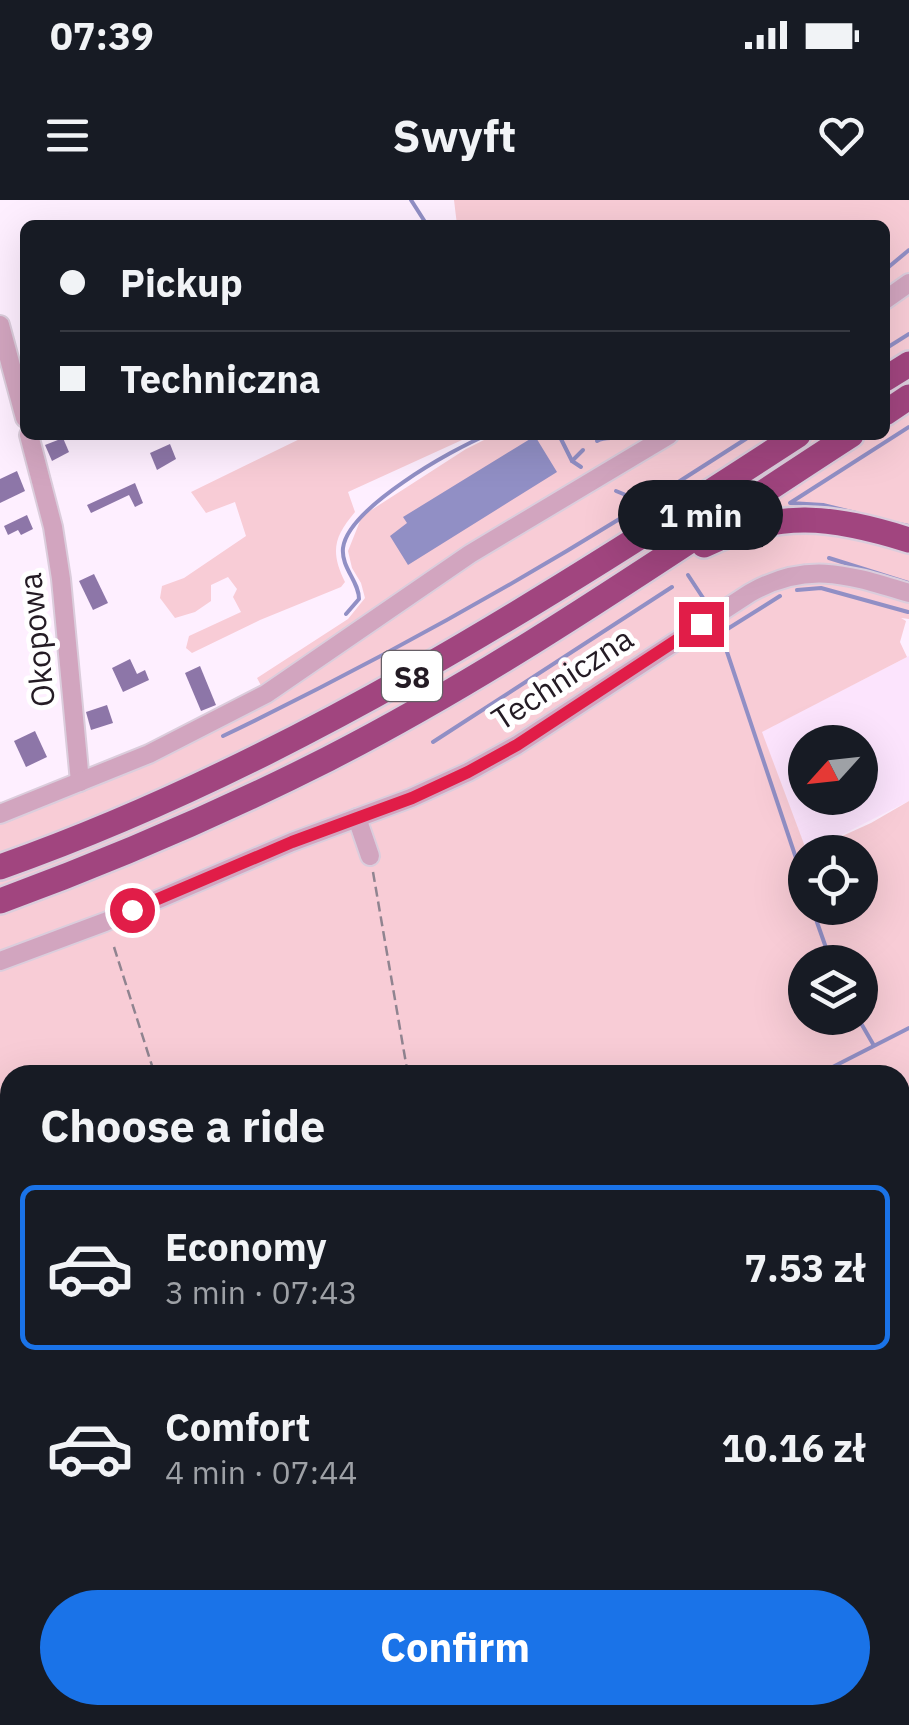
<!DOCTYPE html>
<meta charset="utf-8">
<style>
body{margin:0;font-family:"IBM Plex Sans",sans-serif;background:#20242c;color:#f1f3f6;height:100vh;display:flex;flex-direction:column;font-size:38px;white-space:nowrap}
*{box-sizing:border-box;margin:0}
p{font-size:32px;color:#9ea1a6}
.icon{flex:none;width:55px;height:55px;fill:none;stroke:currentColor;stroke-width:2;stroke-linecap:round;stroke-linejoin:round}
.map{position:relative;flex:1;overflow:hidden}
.sheet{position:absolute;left:0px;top:865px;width:910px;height:660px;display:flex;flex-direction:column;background:#171b24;border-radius:30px 30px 0 0;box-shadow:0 10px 40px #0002}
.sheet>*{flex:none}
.top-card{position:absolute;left:20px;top:20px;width:870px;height:220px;border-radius:15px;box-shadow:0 10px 40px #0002;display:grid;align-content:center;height:220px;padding:0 40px;background:#171b24}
.needle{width:65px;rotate:243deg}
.fabs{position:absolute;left:788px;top:525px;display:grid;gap:20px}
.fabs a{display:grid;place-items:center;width:90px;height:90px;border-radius:50%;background:#171b24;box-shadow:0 10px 40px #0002;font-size:50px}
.end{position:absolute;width:45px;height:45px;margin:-22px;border:12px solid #e11d48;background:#fff;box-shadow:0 0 0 5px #fff}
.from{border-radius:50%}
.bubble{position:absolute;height:70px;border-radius:35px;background:#171b24;box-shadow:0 10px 40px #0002;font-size:32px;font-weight:700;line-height:70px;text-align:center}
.top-card b{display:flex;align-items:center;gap:35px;height:95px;font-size:38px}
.top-card b+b{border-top:2px solid #363941}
.top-card i{width:25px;height:25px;background:#f1f3f6}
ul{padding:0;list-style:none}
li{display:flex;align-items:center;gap:30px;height:165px;margin:0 20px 15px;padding:0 20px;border:5px solid transparent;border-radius:15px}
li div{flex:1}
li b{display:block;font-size:38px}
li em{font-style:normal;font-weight:700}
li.current{border-color:#1a73e8}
li>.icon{width:90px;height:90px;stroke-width:1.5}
h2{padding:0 40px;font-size:45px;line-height:120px}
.action{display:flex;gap:20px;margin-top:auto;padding:20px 40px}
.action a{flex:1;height:115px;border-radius:60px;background:#1a73e8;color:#fff;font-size:40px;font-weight:700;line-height:115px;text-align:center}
.status{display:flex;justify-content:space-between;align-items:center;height:70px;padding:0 50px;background:#171b24;direction:ltr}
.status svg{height:28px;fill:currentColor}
header{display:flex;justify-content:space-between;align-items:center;height:130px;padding:0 40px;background:#171b24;font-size:45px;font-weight:700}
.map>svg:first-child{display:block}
.built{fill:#fce4fd;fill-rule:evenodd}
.green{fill:#f8ccd6;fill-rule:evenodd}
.water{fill:#918fc5}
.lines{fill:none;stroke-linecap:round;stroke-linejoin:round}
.stream{stroke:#918fc5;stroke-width:4}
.building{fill:#8d76a8}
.minor-casing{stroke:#dbcddc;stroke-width:22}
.highway-casing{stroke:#dbcddc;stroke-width:30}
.path{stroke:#908490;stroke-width:2.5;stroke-dasharray:10 5;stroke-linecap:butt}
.minor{stroke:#d2a5bf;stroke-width:18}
.highway{stroke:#a1457f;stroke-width:25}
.route{stroke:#e11d48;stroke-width:12}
.labels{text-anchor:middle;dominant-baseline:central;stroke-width:10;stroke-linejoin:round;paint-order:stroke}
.shield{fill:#fff;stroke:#665f66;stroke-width:2.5}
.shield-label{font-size:30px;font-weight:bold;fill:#241b24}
.street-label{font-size:32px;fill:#241b24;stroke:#fff}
</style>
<div class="status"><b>07:39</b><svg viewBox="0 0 49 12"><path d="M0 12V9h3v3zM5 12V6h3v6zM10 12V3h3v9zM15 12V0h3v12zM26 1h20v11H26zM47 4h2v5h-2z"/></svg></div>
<header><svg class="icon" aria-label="menu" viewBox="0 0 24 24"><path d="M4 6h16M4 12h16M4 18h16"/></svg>Swyft<svg class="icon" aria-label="heart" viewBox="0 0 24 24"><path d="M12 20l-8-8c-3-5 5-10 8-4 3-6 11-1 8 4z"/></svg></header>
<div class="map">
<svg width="909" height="1525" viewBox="0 0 909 1525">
<rect width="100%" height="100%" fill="#feefff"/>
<g class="built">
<path d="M909,456V601L807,652L761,532ZM805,542H860V598H805Z"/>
<polygon points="10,1074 10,1210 0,1189 0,1077"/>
<polygon points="159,1515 314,1515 305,1525 164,1525"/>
</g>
<g class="green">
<path d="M454,0H909V419L901,418L906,421L900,442L907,457L762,532L807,652L871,623L909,601V1525H305L314,1515H900V875H10V1074L0,1077V601L6,612L265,493L257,478L348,419L365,398L361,383L352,368L348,351L362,316L466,249L494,235H885V25H457ZM805,652H860V708H805ZM832,748L837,762H860V818H851L853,829H844L840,818H805V762H817L816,757Z"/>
<path d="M308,235H473L348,292L355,312C334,337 330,351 345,382L341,387L260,420L192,453L186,448L189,436L241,412L233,397L237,389L228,377L211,385V401L195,412L175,418L160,398L162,386L184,378L246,336L235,302L206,313L191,292Z"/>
<polygon points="0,1189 10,1210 10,1515 159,1515 164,1525 0,1525"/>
</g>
<polygon class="water" points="535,236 557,272 408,365 390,336 407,323 403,317"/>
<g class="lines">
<g class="stream">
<polyline points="411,0 427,25"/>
<polyline points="885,70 909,50"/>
<polyline points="885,149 909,134"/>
<polyline points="559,235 572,261 581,267"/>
<path d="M597,241C607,235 615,241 624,235"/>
<polyline points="572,261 583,250"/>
<polyline points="616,291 638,300 644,307"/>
<polyline points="658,295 752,235"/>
<polyline points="856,313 823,305 790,303 909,227"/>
<polyline points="894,323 909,326"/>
<polyline points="829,358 909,383"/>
<polyline points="688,375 709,407"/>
<polyline points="797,390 821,388 908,412"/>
<path d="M346,414L359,399C359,381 341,368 343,348C348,308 451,250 487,235"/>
<polyline points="719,428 805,685"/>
<polyline points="721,433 780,396"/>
<path d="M223,536C362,469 495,396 626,315"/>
<polyline points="433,542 672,387"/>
<polyline points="812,708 831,762"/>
<polyline points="858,818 873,844"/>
<polyline points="817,875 909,828"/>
</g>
</g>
<g class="building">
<polygon points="63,238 69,252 52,261 45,245"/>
<polygon points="170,244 176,259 157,270 150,253"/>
<polygon points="17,271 25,291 0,303 0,279"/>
<polygon points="135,283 143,303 135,307 129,295 91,313 87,305"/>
<polygon points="27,315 33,329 21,335 18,330 8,335 4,326"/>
<polygon points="94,374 108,403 93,410 79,381"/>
<polygon points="130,459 137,474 145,470 149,480 123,492 112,468"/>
<polygon points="200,466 216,505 201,511 185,473"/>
<polygon points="107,505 113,523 91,530 86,512"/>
<polygon points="35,531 47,557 26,567 14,541"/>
</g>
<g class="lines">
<g class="minor-casing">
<g id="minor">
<polyline points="885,100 909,83"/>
<polyline points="0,125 25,218"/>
<polyline points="29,235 53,327 61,379 80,582"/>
<polyline points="0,614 149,554 266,494 470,354 669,235"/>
<polyline points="357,618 370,656"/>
<path d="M0,761L105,722L292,642L411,598L468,572L517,545L750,393C808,360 849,375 909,393"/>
<polyline points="303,1515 304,1525"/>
</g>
</g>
<g class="highway-casing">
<g id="highway">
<polyline points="885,179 909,164"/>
<polyline points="885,213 909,197"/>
<path d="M704,345C778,309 832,316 909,340"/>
<path d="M0,667C287,566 544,400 798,235"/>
<path d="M0,701C112,660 221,613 328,559C510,466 679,346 851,235"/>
</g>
</g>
<g class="path">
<polyline points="373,672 408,875"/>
<polyline points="114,747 155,875"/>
<polyline points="900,1326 909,1322"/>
<polyline points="521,1515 523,1525"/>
</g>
<use href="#minor" class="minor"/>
<use href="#highway" class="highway"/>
</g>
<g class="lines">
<polyline class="route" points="132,710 292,642 412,598 468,572 517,545 701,424"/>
</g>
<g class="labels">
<rect class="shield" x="382" y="451" width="60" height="50" rx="8"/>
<g class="shield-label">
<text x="412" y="476">S8</text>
</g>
<g class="street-label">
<text transform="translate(36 440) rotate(-96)">Okopowa</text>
<text transform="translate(562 478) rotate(-33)">Techniczna</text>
</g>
</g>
</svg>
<div class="fabs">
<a><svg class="needle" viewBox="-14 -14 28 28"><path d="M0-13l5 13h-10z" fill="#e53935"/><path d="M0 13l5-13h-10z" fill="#9ea1a6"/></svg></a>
<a><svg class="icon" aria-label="locate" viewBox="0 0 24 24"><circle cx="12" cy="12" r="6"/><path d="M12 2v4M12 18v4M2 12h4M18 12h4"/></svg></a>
<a><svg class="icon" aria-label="layers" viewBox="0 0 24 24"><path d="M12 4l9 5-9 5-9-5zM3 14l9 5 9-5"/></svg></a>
</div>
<i class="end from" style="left:132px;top:710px"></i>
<i class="end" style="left:701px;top:424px"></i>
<div class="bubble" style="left:618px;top:280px;width:165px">1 min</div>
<div class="top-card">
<b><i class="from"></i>Pickup</b>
<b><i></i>Techniczna</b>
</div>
<section class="sheet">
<h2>Choose a ride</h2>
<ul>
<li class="current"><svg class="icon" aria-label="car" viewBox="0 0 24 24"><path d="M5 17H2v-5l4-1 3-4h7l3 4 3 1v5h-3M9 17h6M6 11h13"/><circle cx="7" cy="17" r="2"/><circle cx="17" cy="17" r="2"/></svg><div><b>Economy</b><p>3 min · 07:43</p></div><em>7.53 zł</em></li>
<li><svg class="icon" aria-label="car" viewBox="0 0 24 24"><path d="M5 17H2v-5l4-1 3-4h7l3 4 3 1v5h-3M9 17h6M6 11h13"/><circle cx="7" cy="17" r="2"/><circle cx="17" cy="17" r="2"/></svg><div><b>Comfort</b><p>4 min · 07:44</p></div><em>10.16 zł</em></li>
</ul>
<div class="action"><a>Confirm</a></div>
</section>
</div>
